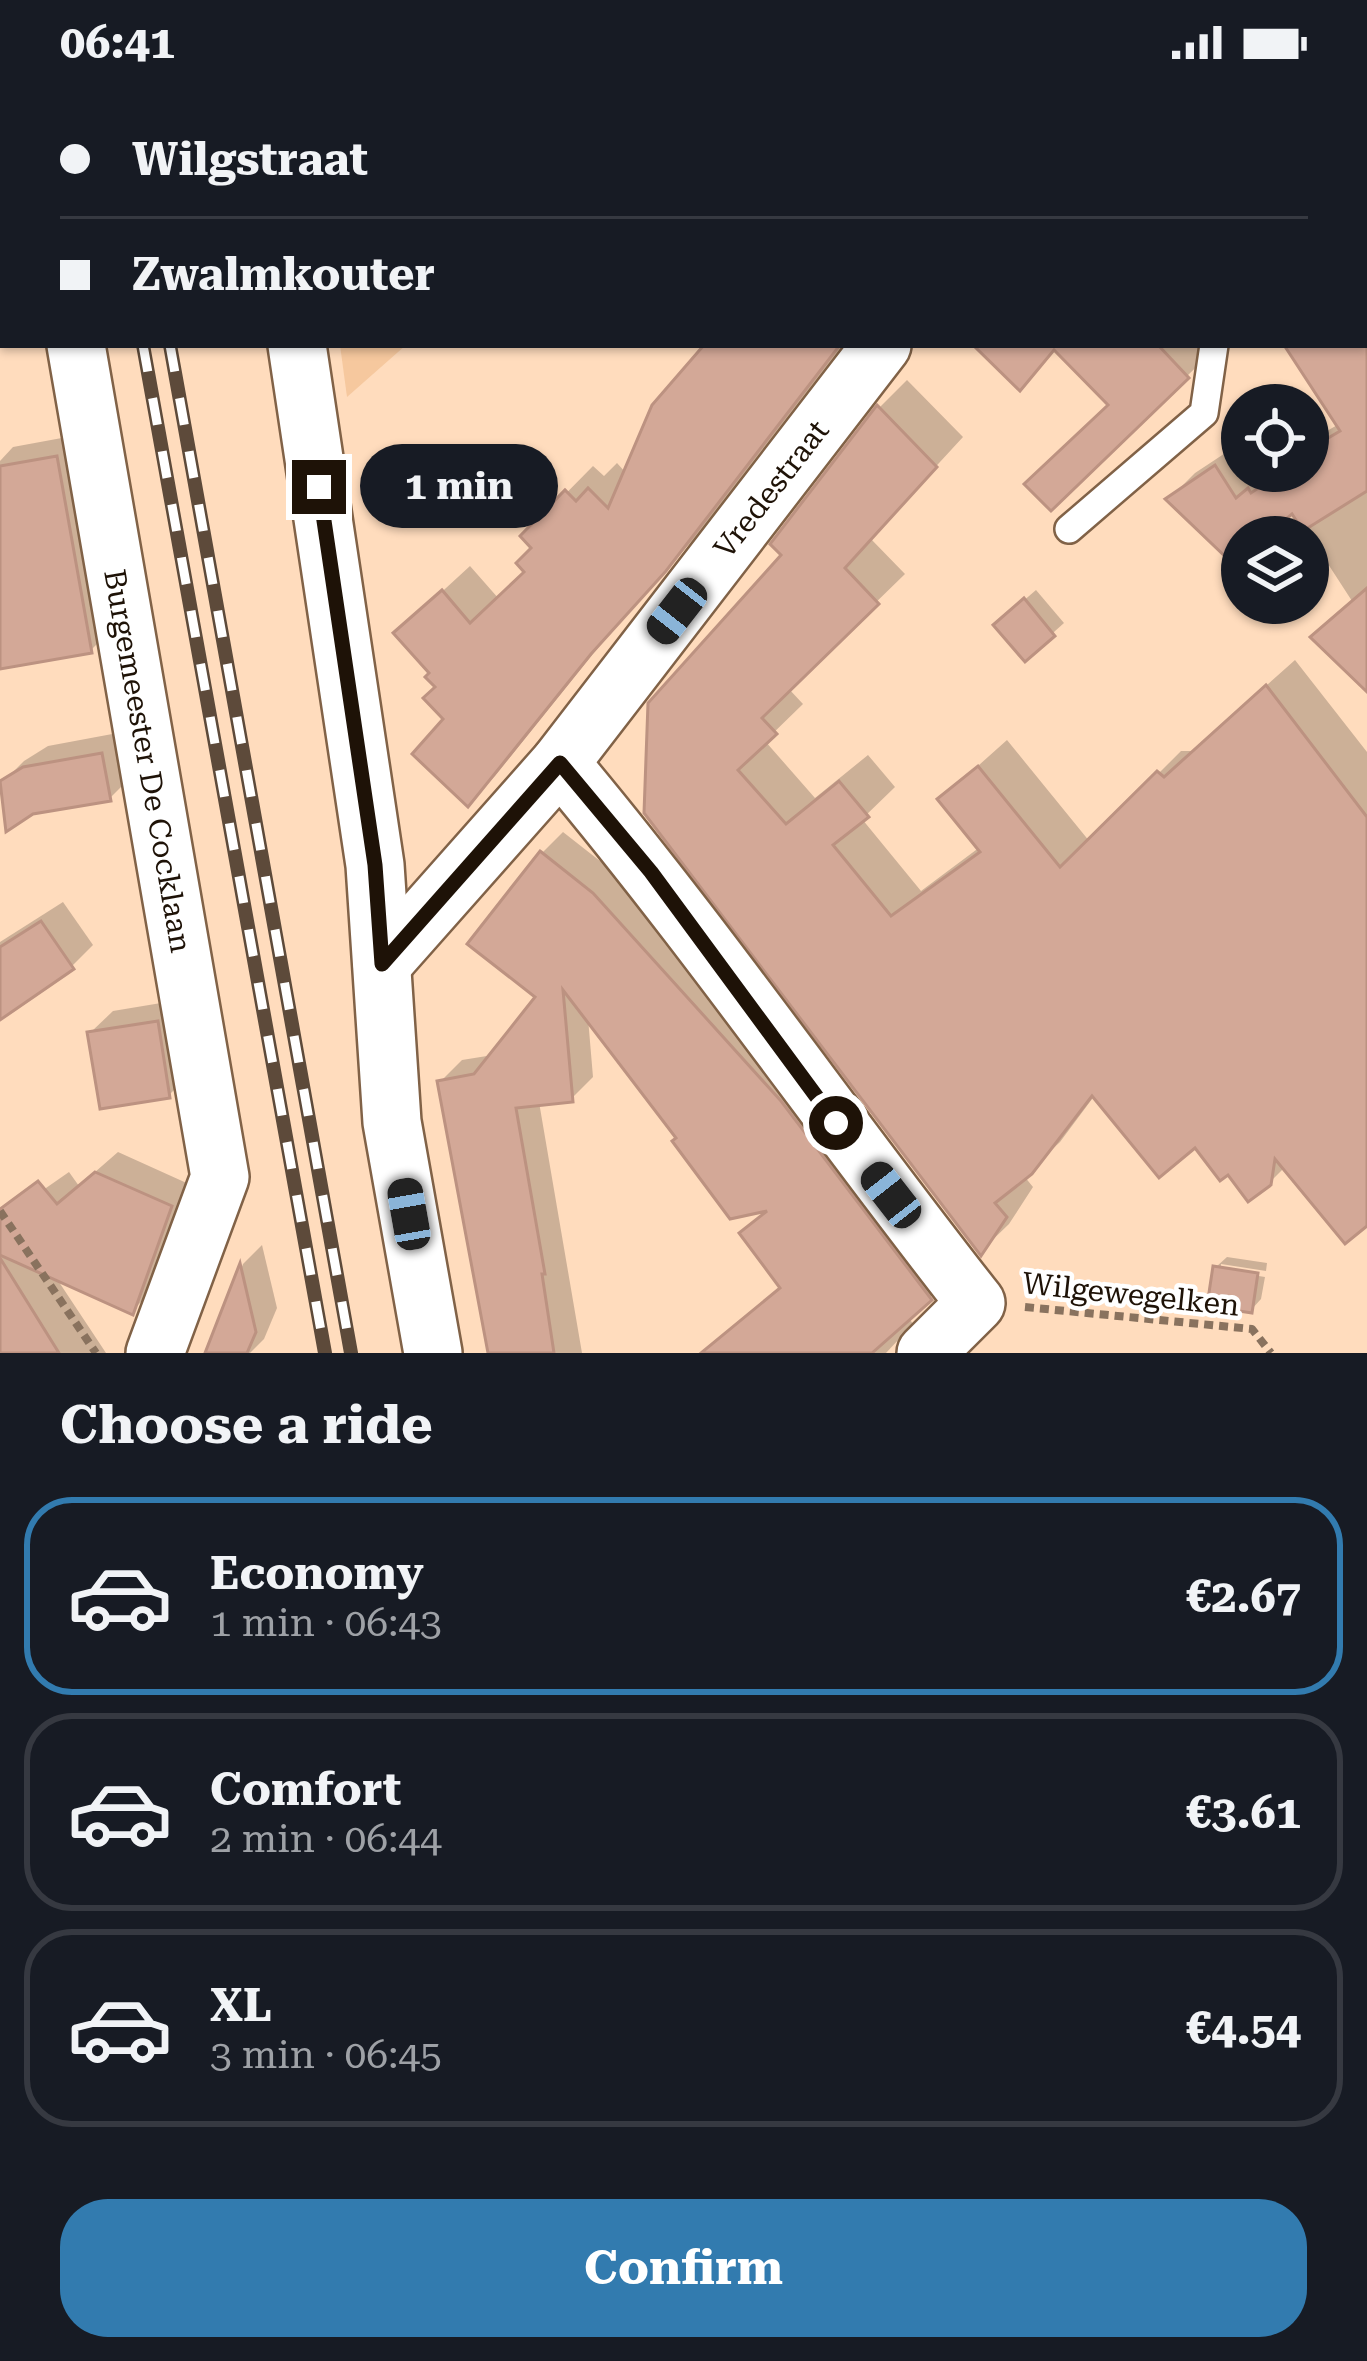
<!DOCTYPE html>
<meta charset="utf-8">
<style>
body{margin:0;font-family:"Roboto Serif",serif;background:#20242c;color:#f1f3f6;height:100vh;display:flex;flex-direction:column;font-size:45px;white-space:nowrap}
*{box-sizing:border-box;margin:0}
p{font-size:39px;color:#9ea1a6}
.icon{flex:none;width:66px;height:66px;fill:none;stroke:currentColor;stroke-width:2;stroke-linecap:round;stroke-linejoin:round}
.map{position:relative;height:1269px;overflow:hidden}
.side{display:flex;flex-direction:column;background:#171b24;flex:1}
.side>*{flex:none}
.guide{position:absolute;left:0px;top:0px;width:1368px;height:264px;box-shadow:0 3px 9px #0004;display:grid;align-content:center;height:264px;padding:0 60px;background:#171b24}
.controls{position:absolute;left:1221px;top:300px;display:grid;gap:24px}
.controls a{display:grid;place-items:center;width:108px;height:108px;border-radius:50%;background:#171b24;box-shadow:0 3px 9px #0004;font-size:60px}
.end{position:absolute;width:54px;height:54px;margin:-27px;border:15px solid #1e1207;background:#fff;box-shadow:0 0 0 6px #fff}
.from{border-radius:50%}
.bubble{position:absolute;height:84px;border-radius:42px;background:#171b24;box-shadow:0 3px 9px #0004;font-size:39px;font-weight:700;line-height:84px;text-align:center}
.car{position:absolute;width:36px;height:72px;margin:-36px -18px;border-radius:15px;box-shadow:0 0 9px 3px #0007;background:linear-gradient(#222 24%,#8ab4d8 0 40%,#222 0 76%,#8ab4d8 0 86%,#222 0)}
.guide b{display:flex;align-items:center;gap:42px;height:114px;font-size:45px}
.guide b+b{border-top:3px solid #363941}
.guide i{width:30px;height:30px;background:#f1f3f6}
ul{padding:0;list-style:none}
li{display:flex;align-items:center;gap:36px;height:198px;margin:0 24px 18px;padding:0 36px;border:6px solid #363941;border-radius:48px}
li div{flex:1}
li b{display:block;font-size:45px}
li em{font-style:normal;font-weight:700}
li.on{border-color:#327baf}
li>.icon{width:108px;height:108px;stroke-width:1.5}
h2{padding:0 60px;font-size:54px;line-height:144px}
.primary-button{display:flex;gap:24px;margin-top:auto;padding:24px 60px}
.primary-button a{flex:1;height:138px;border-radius:48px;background:#327baf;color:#fff;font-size:48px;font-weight:700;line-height:138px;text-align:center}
.status{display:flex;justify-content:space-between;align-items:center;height:84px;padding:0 60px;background:#171b24;direction:ltr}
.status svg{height:33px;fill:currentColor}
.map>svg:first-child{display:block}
.green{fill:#f6c89e}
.shadow{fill:#0003}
.building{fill:#d3a897;stroke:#bc9281;stroke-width:3}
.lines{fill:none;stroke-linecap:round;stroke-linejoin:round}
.service-casing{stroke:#816247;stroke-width:32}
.minor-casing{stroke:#816247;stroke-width:62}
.tertiary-casing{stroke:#816247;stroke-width:70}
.path{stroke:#89725e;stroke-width:8;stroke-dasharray:9 6;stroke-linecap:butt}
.service{stroke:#fff;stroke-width:27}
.minor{stroke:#fff;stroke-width:57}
.tertiary{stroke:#fff;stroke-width:66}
.rail-casing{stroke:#5d4a3a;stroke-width:14}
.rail{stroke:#fff;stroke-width:9;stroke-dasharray:27;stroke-linecap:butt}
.route{stroke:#1e1207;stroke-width:15}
.labels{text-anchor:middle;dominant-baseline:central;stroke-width:9;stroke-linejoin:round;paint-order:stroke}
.street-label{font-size:30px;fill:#1e1207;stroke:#fff}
</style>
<div class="status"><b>06:41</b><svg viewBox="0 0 49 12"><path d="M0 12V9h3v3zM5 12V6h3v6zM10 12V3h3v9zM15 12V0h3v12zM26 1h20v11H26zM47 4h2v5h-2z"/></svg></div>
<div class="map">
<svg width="1367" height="1269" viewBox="0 0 1367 1269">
<rect width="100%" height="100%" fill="#ffdcbd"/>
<polygon class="green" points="340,261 406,261 347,313"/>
<g class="shadow">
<polygon points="841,0 1054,0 1050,3"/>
<polygon points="1192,0 1367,0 1367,1 1188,3"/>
<polygon points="1365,29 1367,31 1367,604 1352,517 1293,426 1260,453 1242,453 1242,468 1169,415 1195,389 1242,358 1242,387 1264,390 1308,387 1308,358 1339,340 1287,261 1365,261"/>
<polygon points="708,261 843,261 693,456 617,540 495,692 468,718 439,603 433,589 397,549 470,482 499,515 528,487 535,464 524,452 593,382 604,392 617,379 626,389"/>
<polygon points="978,261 1209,261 1214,266 1187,292 1112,320 1056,265 1020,303"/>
<polygon points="907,296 963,353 870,454 905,490 788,604 803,620 765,657 815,714 868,671 895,703 862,735 921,807 980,763 941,715 1007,656 1090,758 1181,667 1193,667 1295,576 1367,668 1367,1139 1285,1083 1269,1099 1228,1087 1196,1060 1095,1011 1060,1058 1024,1092 1033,1103 1009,1140 981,1167 647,728 786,471 774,460 880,323"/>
<polygon points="78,351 113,544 91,566 0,561 0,377 13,363"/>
<polygon points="1036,506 1064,539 1025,574 1007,531"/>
<polygon points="123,648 132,692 110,714 32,728 1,700 24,677 48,662"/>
<polygon points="563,748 614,788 951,1193 909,1234 913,1240 886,1269 702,1269 783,1202 743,1149 768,1124 680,1053 588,934 593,993 571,1015 539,1018 582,1269 491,1269 440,998 462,976 493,971 539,913 542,769"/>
<polygon points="63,818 93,861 72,882 0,932 0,858"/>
<polygon points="179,916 191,989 169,1011 90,949 113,927"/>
<polygon points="118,1068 191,1101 153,1206 132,1227 55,1192 106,1269 0,1269 0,1136 69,1088 79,1102"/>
<polygon points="262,1161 277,1224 264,1255 250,1269 225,1269 211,1263 243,1180"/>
<polygon points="1227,1173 1267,1179 1266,1187 1221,1180 1221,1186 1265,1193 1261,1215 1251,1226 1216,1183"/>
</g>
<g class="building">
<polygon points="704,261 840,261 666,487 591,570 468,723 412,670 443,635 423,614 435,603 425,593 429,589 393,549 442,506 470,539 524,488 516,479 531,464 520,452 565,406 576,417 588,404 608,424 652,321"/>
<polygon points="973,261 1158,261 1189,294 1051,427 1024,400 1108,321 1054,266 1020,307"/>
<polygon points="1284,261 1367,261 1367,407 1303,447 1292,430 1265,453 1242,453 1242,471 1232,479 1165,415 1215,381 1236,414 1248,404 1251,409 1284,387 1308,387 1308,366 1340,347"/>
<polygon points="877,321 937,383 845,484 879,520 762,634 777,650 738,686 786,740 839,697 869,733 833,761 891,832 980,768 937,715 978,682 1060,783 1157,687 1164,693 1266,601 1367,733 1367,1142 1345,1160 1275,1075 1271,1101 1248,1118 1228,1091 1220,1097 1195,1064 1159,1094 1092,1012 1032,1090 995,1119 1007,1133 981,1172 644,729 648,619 781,471 770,460"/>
<polygon points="57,372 92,569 0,585 0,382"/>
<polygon points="1367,504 1367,608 1310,553"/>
<polygon points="1024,514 1055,552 1025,578 993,541"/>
<polygon points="102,669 111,717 33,730 6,748 0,697 23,683"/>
<polygon points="540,767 593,809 781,1017 932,1216 872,1269 701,1269 780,1204 739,1149 767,1127 730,1135 672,1057 676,1054 563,906 573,1018 516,1024 545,1190 542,1190 554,1269 488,1269 437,997 474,990 535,913 467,860"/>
<polygon points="41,837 74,885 0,936 0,863"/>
<polygon points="158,937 170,1014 100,1025 87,948"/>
<polygon points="95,1088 172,1122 133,1231 0,1171 0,1125 38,1097 57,1120"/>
<polygon points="0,1174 59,1269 0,1269"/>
<polygon points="240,1179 256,1248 247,1269 205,1269"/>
<polygon points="1213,1182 1258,1189 1252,1229 1207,1222"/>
</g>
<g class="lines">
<g class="service-casing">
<g id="service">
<polyline points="1366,112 1367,110"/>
<polyline points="1069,445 1204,329 1214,261"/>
</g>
</g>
<g class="minor-casing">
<g id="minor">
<polyline points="4,0 7,3"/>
<polyline points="254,0 255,3"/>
<polyline points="1365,36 1367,41"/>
<polyline points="76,261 220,1093 155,1269"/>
<polyline points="297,261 375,781 392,1038 433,1269"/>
<path d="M560,679C706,853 835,1040 976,1219L926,1269"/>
<polyline points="382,880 560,679 882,261"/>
</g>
</g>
<g class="tertiary-casing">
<g id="tertiary">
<polyline points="798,0 802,3"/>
<polyline points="1128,3 1131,0"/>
</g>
</g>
<g class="path">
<polyline points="399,0 400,3"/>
<polyline points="519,3 519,0"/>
<polyline points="0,1127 96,1269"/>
<polyline points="1025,1223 1252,1245 1271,1269"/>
</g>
<use href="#service" class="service"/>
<use href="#minor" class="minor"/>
<use href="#tertiary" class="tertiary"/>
<g class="rail-casing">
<g id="rail">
<polyline points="96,0 97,3"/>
<polyline points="123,0 124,3"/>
<polyline points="143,261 325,1269"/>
<polyline points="170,261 351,1269"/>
</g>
</g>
<use href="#rail" class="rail"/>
</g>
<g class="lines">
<polyline class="route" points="319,403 375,781 382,880 560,679 651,788 836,1039"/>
</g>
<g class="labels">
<g class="street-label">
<text transform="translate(771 405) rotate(-52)">Vredestraat</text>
<text transform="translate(148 677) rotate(80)">Burgemeester De Cocklaan</text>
<text transform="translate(1131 1210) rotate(6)">Wilgewegelken</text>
</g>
</g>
</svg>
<div class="controls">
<a><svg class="icon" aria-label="locate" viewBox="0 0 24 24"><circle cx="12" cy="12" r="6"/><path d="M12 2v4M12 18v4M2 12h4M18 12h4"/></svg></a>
<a><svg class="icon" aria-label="layers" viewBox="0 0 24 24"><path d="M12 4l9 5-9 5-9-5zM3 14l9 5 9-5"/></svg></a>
</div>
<i class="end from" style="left:836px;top:1039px"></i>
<i class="end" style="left:319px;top:403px"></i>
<div class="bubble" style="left:360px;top:360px;width:198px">1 min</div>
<i class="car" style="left:677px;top:527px;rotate:218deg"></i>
<i class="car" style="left:891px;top:1111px;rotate:322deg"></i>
<i class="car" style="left:409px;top:1130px;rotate:350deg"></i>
<div class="guide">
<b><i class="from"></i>Wilgstraat</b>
<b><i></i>Zwalmkouter</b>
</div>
</div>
<section class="side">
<h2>Choose a ride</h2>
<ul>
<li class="on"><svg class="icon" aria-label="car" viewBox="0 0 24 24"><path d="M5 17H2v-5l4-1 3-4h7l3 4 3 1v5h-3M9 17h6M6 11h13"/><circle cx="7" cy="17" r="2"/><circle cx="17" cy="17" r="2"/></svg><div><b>Economy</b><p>1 min · 06:43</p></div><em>€2.67</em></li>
<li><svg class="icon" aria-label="car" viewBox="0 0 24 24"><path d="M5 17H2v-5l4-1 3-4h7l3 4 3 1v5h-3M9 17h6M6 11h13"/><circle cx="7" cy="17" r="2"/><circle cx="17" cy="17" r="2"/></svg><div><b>Comfort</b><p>2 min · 06:44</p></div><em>€3.61</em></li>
<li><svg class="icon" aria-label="car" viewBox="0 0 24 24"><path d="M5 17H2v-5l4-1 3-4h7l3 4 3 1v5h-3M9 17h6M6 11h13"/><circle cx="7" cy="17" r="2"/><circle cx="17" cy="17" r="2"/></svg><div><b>XL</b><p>3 min · 06:45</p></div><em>€4.54</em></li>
</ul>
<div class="primary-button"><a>Confirm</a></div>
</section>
